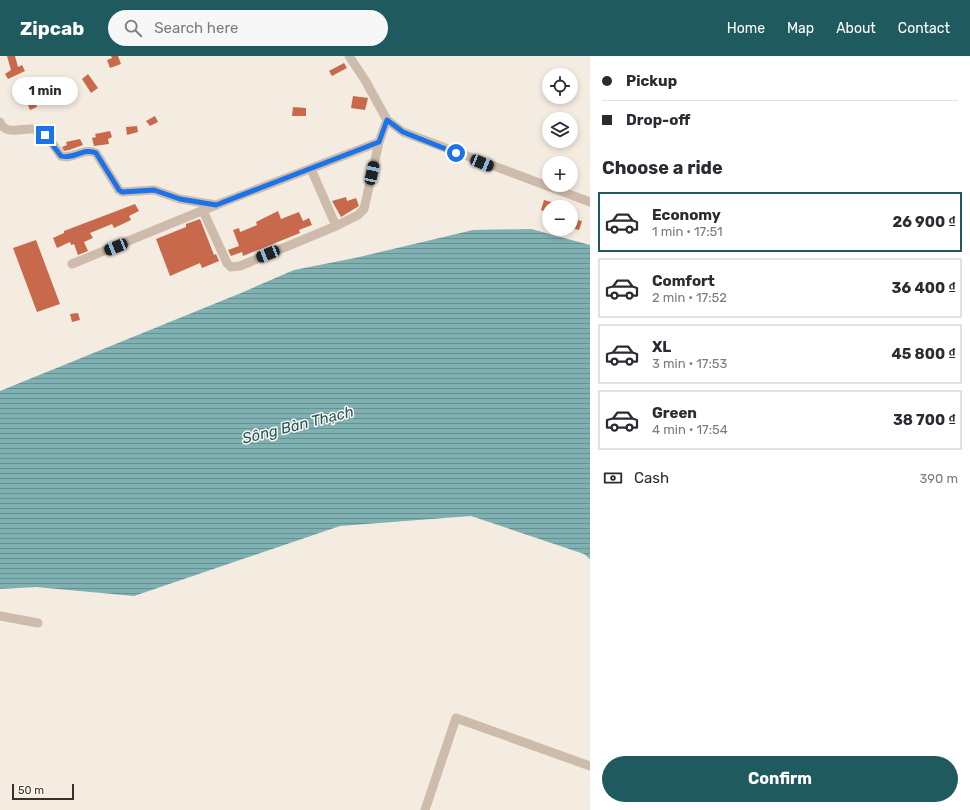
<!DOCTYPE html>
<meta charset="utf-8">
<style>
body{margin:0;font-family:Rubik,sans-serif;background:#f7f7f7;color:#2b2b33;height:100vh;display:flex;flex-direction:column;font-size:15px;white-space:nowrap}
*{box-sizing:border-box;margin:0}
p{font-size:13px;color:#7c7c81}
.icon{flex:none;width:22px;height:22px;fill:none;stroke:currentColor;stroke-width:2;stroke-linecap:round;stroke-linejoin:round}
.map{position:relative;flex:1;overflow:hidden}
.details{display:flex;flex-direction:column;background:#fff;width:380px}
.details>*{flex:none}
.guide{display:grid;align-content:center;height:88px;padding:0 12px;background:#fff}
.fabs{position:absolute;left:542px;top:12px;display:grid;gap:8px}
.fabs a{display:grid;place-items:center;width:36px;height:36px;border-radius:50%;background:#fff;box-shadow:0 2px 6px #0003;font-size:20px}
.scale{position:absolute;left:12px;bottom:10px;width:62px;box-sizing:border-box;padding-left:4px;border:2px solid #3b302b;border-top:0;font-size:11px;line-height:14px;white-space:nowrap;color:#3b302b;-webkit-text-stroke:3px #fbf5ee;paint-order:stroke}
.end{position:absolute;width:18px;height:18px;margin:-9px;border:5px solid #1a73e8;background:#fff;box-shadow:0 0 0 2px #fff}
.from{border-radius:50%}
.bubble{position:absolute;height:28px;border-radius:14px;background:#fff;box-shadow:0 2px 6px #0003;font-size:13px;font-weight:700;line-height:28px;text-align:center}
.car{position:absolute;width:12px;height:24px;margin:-12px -6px;border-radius:5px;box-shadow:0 0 3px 1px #0007;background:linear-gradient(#222 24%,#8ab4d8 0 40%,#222 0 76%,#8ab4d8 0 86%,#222 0)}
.guide b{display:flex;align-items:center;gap:14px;height:38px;font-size:15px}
.guide b+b{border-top:1px solid #e1e1e2}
.guide i{width:10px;height:10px;background:#2b2b33}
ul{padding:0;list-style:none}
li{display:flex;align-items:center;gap:12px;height:60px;margin:0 8px 6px;padding:0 4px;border:2px solid #e1e1e2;border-radius:0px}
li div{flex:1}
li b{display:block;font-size:15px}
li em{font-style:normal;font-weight:700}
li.on{border-color:#1f5a5e}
li>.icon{width:36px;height:36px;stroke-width:1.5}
h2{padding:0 12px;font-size:18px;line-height:48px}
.pay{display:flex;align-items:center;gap:10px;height:44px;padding:0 12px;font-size:15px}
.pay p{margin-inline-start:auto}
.cta{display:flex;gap:8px;margin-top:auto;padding:8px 12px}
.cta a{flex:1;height:46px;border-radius:24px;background:#1f5a5e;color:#fff;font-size:16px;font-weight:700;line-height:46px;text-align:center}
header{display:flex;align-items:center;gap:24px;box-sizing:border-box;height:56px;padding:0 20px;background:#1f5a5e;color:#fff}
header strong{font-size:19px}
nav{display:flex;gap:22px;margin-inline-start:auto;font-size:14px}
.search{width:280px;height:36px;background:#f7f7f7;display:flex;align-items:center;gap:10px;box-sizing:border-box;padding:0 14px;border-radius:22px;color:#7c7c81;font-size:15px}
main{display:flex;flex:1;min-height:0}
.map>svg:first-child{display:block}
.water{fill:url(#water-rules)}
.building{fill:#c8694b}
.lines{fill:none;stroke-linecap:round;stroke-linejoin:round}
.street{stroke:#cdbbac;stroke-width:9}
.route{stroke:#1a73e8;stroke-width:5}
.labels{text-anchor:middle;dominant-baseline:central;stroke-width:3;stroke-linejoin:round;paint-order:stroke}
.water-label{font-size:15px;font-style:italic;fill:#1f5a5e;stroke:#fbf5ee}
</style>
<header>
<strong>Zipcab</strong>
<div class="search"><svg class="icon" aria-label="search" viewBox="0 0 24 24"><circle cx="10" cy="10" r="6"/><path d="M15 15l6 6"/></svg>Search here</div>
<nav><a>Home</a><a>Map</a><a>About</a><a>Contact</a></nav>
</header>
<main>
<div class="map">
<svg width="590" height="754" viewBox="0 0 590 754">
<defs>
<pattern id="water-rules" width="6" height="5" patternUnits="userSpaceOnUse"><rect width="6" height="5" fill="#7fb0b2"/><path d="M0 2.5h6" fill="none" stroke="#699091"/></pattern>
</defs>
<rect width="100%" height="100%" fill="#f4ebe1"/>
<polygon class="water" points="531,173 590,189 590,503 584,498 471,460 340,470 134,540 36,531 0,533 0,335 241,237 294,214 355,202 473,174"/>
<g class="building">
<polygon points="7,0 15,0 18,11 22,9 25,15 8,23 5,18 11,14"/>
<polygon points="111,0 118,0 121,8 110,12 107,4 112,2"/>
<polygon points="344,7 347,12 332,20 329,15"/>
<polygon points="88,18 98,32 91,37 82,23"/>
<polygon points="32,32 37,51 30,54 27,47 25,47 22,35"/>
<polygon points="353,40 368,42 365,54 351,52"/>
<polygon points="293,51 306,52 306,60 292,60"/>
<polygon points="155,60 158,66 150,70 146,65"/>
<polygon points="137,70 138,76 127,79 126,71"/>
<polygon points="110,75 112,81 108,83 109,88 94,90 92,82 96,81 95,78"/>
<polygon points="80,83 83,89 69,94 64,95 62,91 67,89 66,86"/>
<polygon points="346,141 347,145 356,142 359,150 341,161 332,145"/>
<polygon points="544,144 562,149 562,151 549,151 549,157 541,154"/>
<polygon points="135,148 139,155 129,160 131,164 114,172 112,168 90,177 93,182 84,186 88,195 78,199 74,188 71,189 70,186 57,192 53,182 64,177 64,175"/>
<polygon points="278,155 281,163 299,156 303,165 309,162 312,169 299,174 300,177 243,200 242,196 231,200 228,194 239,190 233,174 239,172 240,176 257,169 256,166"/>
<polygon points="200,163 214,199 216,198 219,205 202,212 200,207 170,220 156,183 186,171 186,168"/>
<polygon points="573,163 582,165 579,174 571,172"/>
<polygon points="36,184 60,248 37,256 13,192"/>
<polygon points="78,257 80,264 72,266 70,258"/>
</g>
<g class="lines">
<g class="street">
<polyline points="349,0 365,24 387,64 403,76 590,146"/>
<path d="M0,66C6,82 27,69 38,74C48,78 55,92 61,100C73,104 84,91 96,97L119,134L122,136L154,134L180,143L216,149"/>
<polyline points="311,113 336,170"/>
<polyline points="203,155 227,207 231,211 240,210 336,170 358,159 364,153 379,86 387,64"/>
<polyline points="72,208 216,149 379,86"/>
<polyline points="0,560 38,567"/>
<polyline points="425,754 456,662 590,710"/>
</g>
</g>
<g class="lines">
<path class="route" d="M45,79L61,100C73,104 84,91 96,97L119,134L122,136L154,134L180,143L216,149L379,86L387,64L403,76L456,97"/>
</g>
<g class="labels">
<g class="water-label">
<text transform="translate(298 369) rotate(-14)">Sông Bàn Thạch</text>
</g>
</g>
</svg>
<div class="fabs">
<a><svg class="icon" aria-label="locate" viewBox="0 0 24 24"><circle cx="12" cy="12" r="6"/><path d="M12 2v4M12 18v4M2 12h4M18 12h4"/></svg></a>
<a><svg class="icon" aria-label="layers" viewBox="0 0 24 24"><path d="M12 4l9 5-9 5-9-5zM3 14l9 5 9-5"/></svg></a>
<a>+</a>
<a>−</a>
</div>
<div class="scale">50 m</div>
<i class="end from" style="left:456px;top:97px"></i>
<i class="end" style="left:45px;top:79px"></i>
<div class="bubble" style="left:12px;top:21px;width:66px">1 min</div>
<i class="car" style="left:482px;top:107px;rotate:112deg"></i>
<i class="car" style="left:372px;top:117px;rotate:12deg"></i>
<i class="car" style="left:116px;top:191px;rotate:248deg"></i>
<i class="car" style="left:268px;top:198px;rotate:248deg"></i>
</div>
<section class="details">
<div class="guide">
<b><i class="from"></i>Pickup</b>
<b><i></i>Drop-off</b>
</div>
<h2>Choose a ride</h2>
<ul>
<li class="on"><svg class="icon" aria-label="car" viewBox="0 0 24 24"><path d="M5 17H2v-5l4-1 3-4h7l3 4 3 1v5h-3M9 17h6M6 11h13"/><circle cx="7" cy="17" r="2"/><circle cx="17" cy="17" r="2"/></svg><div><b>Economy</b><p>1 min · 17:51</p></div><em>26 900 ₫</em></li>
<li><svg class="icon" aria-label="car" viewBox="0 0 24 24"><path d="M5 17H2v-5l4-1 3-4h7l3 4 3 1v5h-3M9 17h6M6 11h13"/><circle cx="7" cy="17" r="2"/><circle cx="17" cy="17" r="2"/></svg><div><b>Comfort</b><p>2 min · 17:52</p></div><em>36 400 ₫</em></li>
<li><svg class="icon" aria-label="car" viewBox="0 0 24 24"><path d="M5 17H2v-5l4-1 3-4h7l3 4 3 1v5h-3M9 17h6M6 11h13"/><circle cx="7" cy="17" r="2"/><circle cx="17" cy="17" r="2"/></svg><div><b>XL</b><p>3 min · 17:53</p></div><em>45 800 ₫</em></li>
<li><svg class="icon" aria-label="car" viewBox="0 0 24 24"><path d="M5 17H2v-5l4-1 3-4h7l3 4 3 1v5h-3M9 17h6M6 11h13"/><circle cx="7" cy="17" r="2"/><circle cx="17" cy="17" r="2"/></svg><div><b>Green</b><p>4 min · 17:54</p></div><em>38 700 ₫</em></li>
</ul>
<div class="pay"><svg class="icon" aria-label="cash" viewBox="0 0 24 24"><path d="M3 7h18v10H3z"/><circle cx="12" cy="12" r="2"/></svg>Cash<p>390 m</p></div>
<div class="cta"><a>Confirm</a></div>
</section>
</main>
